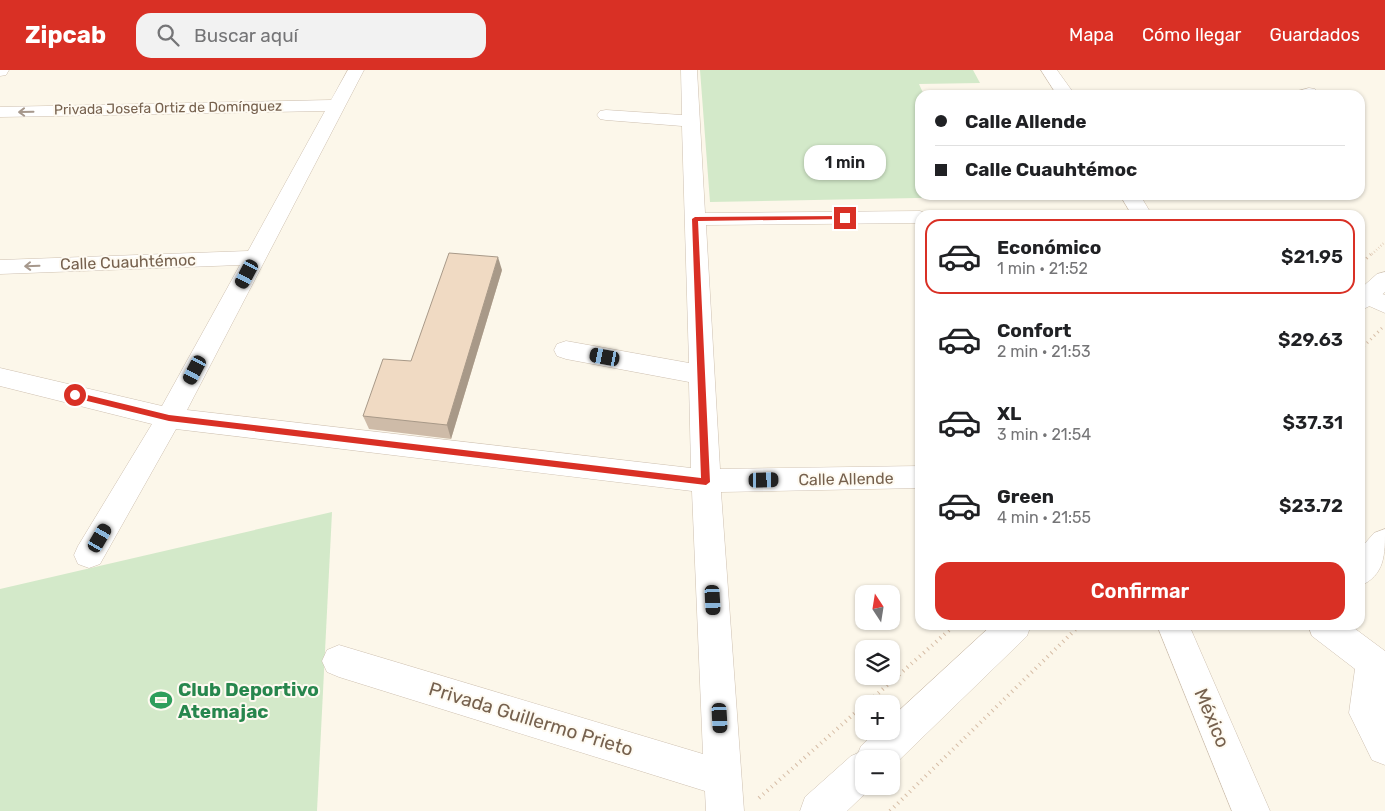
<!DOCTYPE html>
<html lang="es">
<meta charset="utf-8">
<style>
body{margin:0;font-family:Rubik,sans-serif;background:#f2f2f2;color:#202124;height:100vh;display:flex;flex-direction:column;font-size:19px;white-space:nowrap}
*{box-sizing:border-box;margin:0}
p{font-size:16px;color:#757577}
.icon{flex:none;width:28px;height:28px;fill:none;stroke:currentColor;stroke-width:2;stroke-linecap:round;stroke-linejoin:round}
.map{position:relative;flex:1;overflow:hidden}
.panel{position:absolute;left:915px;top:140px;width:450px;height:420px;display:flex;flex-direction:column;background:#fff;border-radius:15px;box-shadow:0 1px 4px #0004}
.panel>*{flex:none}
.guide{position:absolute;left:915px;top:20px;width:450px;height:110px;border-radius:15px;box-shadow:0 1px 4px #0004;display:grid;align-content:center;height:110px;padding:0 20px;background:#fff}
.needle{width:32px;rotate:348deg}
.fabs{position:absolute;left:855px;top:515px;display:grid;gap:10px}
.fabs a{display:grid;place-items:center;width:45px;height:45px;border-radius:10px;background:#fff;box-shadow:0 1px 4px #0004;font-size:25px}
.end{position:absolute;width:22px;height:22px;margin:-11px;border:6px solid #d93025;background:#fff;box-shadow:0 0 0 2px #fff}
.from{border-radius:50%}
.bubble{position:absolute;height:35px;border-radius:15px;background:#fff;box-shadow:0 1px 4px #0004;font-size:16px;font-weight:600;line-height:35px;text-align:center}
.car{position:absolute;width:15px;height:30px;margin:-15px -8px;border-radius:6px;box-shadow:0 0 4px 1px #0007;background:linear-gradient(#222 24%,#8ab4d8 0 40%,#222 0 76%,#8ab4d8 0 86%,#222 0)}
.guide b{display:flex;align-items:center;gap:18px;height:48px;font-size:19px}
.guide b+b{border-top:1px solid #e0e0e0}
.guide i{width:12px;height:12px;background:#202124}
ul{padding:9px 0 0;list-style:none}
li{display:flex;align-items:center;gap:15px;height:75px;margin:0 10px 8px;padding:0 10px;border:2px solid transparent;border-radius:15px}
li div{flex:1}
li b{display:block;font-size:19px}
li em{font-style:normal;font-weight:600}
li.active{border-color:#d93025}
li>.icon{width:45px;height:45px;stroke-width:1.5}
.action{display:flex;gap:10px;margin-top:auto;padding:10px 20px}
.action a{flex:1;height:58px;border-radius:15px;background:#d93025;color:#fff;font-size:20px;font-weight:600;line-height:58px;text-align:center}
header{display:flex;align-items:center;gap:30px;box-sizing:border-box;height:70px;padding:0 25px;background:#d93025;color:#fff}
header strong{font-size:24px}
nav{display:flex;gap:28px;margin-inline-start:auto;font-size:18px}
.search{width:350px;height:45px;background:#f2f2f2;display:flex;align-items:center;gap:12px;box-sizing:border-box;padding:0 18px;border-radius:15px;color:#757577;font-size:19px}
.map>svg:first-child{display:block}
.green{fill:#d3e9c9}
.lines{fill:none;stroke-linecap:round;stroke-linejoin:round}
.minor-casing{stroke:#cec0b0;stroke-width:1}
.tertiary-casing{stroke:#cec0b0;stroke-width:1}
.path-far2{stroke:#d6bda6;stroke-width:2.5;stroke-dasharray:0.5 2.5;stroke-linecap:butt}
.path-far1{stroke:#d6bda6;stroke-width:3;stroke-dasharray:1 4;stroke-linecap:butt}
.path{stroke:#d6bda6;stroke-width:4;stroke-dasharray:1 4.5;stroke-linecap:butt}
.minor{fill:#fff;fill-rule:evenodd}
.tertiary{fill:#fff;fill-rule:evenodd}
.wall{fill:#cebba8}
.shaded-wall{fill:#a89988}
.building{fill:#f0dac3;stroke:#a89988}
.oneway{stroke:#a6988c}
.route{fill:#d93025}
.labels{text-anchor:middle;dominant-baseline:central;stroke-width:4;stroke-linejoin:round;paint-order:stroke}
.far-street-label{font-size:14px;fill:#76614e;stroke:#fefaf1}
.street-label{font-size:16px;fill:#76614e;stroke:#fefaf1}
.near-leisure-label{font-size:19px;font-weight:bold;fill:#27864d;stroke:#fefaf1;text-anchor:start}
.near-street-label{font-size:19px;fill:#76614e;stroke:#fefaf1}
</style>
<header>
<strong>Zipcab</strong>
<div class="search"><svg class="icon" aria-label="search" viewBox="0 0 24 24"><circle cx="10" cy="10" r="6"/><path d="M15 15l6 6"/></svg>Buscar aquí</div>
<nav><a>Mapa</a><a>Cómo llegar</a><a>Guardados</a></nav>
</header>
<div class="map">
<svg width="1385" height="741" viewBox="0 0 1385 741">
<rect width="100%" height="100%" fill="#fcf7ea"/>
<g class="green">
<polygon points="700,0 973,0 980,13 919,14 924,25 920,25 920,125 968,125 969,127 710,132"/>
<polygon points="332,442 317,741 0,741 0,519"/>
</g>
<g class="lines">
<g class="minor-casing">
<g id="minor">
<polygon points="0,0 9,0 6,5 0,6"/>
<polygon points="348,0 364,0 187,340 691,398 689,312 566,289 557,286 554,280 557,274 566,271 689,293 682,56 606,50 600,49 597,45 600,41 606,40 682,45 681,0 697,0 705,143 920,141 929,145 920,145 920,153 706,155 720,399 920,396 920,418 721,422 744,741 706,741 705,721 339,607 327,602 322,591 327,580 339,575 703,684 692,421 176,359 100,494 89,498 78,494 74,485 78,476 152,354 0,316 0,298 162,336 240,195 0,204 0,190 248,181 325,41 0,47 0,37 331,30"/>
<polygon points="1041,0 1057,0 1075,25 1057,25"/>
<polygon points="1309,18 1315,19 1318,23 1316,25 1295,25 1298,21"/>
<polygon points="1120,125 1140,125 1152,145 1132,145"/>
<polygon points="1367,218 1385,225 1385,243 1360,232 1360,220"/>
<path d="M1385,459C1385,485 1385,505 1360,516V479L1374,463Z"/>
<polygon points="1157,555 1189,555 1270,741 1232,741"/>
<polygon points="1308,555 1350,555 1385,581 1385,695 1372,690 1349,643 1355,599 1312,566"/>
</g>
</g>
<g class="tertiary-casing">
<g id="tertiary">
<polygon points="1385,202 1385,222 1368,237 1360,240 1360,219 1377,204"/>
<polygon points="992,555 1031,555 1027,566 891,698 891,689 864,689 864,716 873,716 847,741 800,741 805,727 851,686 858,683 861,676 877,661 891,661 891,648"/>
</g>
</g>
<polyline class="path-far2" points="1372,184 1385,172"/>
<g class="path-far1">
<polyline points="1363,192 1373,182"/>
<polyline points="1360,280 1383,257"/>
</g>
<g class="path">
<polyline points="866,634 955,555"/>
<polyline points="759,728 864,635"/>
<polyline points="890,741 1080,555"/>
</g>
<use href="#minor" class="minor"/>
<use href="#tertiary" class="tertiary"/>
</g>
<polygon class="wall" points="502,200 451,369 369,359 363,346 411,291"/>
<polygon class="shaded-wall" points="498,187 502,200 451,369 447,355"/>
<polygon class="building" points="449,183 498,187 447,355 363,346 383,289 411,291"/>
<defs><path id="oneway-shaft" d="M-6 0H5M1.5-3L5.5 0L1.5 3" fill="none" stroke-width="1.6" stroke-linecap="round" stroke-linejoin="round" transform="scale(1.25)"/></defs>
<g class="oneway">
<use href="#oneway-shaft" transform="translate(26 42) rotate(179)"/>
<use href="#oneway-shaft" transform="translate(32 196) rotate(178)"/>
</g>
<polygon class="route" points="845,146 847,149 698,151 710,412 706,415 169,351 75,328 71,325 75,322 169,345 701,408 692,149 695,147"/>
<defs>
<g id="stadium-bare" transform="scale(1.725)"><path d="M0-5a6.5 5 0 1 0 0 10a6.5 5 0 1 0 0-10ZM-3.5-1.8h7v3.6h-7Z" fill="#2e9e5b" stroke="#fefaf1" stroke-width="2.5" paint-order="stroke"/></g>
</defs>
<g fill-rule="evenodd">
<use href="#stadium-bare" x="161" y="630"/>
</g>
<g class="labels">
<g class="far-street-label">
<text transform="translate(168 38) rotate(-1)">Privada Josefa Ortiz de Domínguez</text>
</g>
<g class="street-label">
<text transform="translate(128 192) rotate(-2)">Calle Cuauhtémoc</text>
<text transform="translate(846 409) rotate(-1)">Calle Allende</text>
</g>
<g class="near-leisure-label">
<text x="178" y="619">Club Deportivo<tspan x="178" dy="22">Atemajac</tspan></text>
</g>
<g class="near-street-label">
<text transform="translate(1212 648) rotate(67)">México</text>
<text transform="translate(531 649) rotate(17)">Privada Guillermo Prieto</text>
</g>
</g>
</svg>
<div class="fabs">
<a><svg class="needle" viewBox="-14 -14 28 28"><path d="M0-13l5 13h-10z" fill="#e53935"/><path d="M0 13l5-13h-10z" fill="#757577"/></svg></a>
<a><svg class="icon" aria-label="layers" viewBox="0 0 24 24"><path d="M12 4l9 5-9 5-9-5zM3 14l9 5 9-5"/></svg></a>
<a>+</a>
<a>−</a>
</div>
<i class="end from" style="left:75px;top:325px"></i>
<i class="end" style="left:845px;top:148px"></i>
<div class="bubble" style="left:804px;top:75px;width:82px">1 min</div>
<i class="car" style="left:247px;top:204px;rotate:208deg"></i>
<i class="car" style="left:605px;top:287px;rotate:281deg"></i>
<i class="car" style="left:195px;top:300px;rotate:208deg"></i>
<i class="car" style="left:764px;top:410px;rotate:89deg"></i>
<i class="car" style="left:100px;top:468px;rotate:30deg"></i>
<i class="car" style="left:713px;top:530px;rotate:177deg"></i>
<i class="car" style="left:720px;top:648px;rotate:177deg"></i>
<div class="guide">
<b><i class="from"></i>Calle Allende</b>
<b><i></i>Calle Cuauhtémoc</b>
</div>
<section class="panel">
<ul>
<li class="active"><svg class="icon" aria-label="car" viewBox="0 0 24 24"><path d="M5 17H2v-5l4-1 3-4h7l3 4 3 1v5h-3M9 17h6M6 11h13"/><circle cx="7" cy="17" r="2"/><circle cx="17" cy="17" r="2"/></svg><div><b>Económico</b><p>1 min · 21:52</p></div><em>$21.95</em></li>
<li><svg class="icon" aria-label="car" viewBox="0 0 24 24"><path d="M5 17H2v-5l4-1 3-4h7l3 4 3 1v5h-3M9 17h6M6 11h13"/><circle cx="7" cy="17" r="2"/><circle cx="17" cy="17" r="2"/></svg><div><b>Confort</b><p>2 min · 21:53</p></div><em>$29.63</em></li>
<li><svg class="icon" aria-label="car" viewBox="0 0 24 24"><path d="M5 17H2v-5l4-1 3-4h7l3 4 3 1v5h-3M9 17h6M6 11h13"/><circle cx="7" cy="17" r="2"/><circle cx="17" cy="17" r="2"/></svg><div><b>XL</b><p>3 min · 21:54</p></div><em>$37.31</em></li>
<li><svg class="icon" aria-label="car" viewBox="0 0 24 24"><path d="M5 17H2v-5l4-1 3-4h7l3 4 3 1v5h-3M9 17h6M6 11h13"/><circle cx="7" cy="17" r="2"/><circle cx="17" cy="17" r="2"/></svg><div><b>Green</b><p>4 min · 21:55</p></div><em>$23.72</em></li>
</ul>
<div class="action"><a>Confirmar</a></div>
</section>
</div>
